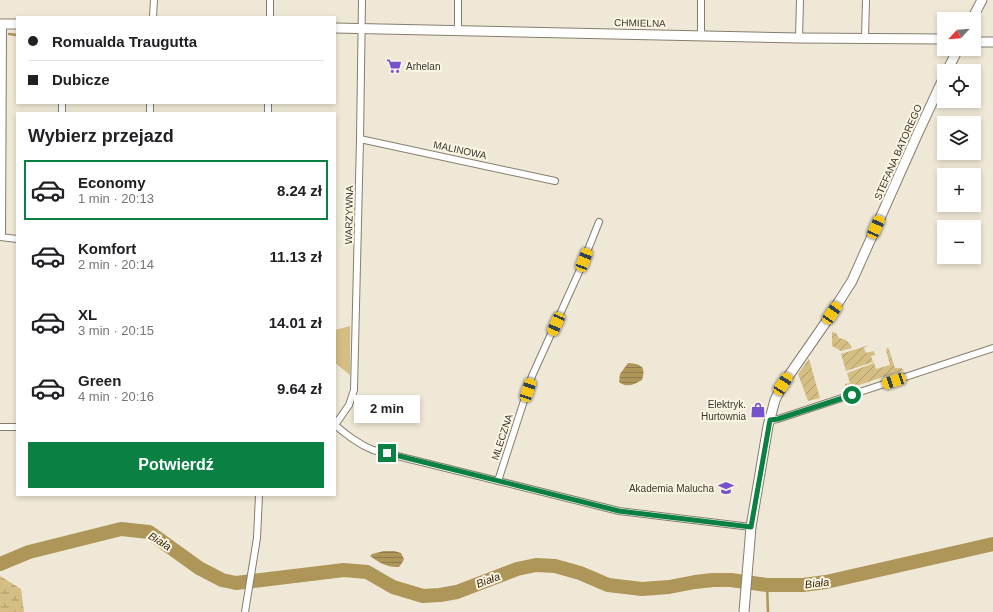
<!DOCTYPE html>
<html lang="pl">
<meta charset="utf-8">
<style>
body{margin:0;font-family:Arial,sans-serif;background:#f2f2f2;color:#202124;height:100vh;display:flex;flex-direction:column;font-size:15px;white-space:nowrap}
*{box-sizing:border-box;margin:0}
p{font-size:13px;color:#757577}
.icon{flex:none;width:22px;height:22px;fill:none;stroke:currentColor;stroke-width:2;stroke-linecap:round;stroke-linejoin:round}
.map{position:relative;flex:1;overflow:hidden}
.drawer{position:absolute;left:16px;top:112px;width:320px;height:384px;display:flex;flex-direction:column;background:#fff;border-radius:0px;box-shadow:0 2px 6px #0003}
.drawer>*{flex:none}
.banner{position:absolute;left:16px;top:16px;width:320px;height:88px;border-radius:0px;box-shadow:0 2px 6px #0003;display:grid;align-content:center;height:88px;padding:0 12px;background:#fff}
.needle{width:26px;rotate:244deg}
.fabs{position:absolute;left:937px;top:12px;display:grid;gap:8px}
.fabs a{display:grid;place-items:center;width:44px;height:44px;border-radius:0px;background:#fff;box-shadow:0 2px 6px #0003;font-size:20px}
.end{position:absolute;width:18px;height:18px;margin:-9px;border:5px solid #0b8043;background:#fff;box-shadow:0 0 0 2px #fff}
.from{border-radius:50%}
.bubble{position:absolute;height:28px;border-radius:0px;background:#fff;box-shadow:0 2px 6px #0003;font-size:13px;font-weight:700;line-height:28px;text-align:center}
.car{position:absolute;width:12px;height:24px;margin:-12px -6px;border-radius:5px;box-shadow:0 0 3px 1px #0007;background:linear-gradient(#f5c518 24%,#345 0 40%,#f5c518 0 76%,#345 0 86%,#f5c518 0)}
.banner b{display:flex;align-items:center;gap:14px;height:38px;font-size:15px}
.banner b+b{border-top:1px solid #e0e0e0}
.banner i{width:10px;height:10px;background:#202124}
ul{padding:0;list-style:none}
li{display:flex;align-items:center;gap:12px;height:60px;margin:0 8px 6px;padding:0 4px;border:2px solid transparent;border-radius:0px}
li div{flex:1}
li b{display:block;font-size:15px}
li em{font-style:normal;font-weight:700}
li.current{border-color:#0b8043}
li>.icon{width:36px;height:36px;stroke-width:1.5}
h2{padding:0 12px;font-size:18px;line-height:48px}
.cta{display:flex;gap:8px;margin-top:auto;padding:8px 12px}
.cta a{flex:1;height:46px;border-radius:0px;background:#0b8043;color:#fff;font-size:16px;font-weight:700;line-height:46px;text-align:center}
.map>svg:first-child{display:block}
.green{fill:#d5be84}
.wetland{fill:url(#wetland-marsh)}
.garden{fill:url(#garden-furrows)}
.water{fill:url(#water-rules)}
.lines{fill:none;stroke-linecap:round;stroke-linejoin:round}
.stream{stroke:#ae9658;stroke-width:2.5}
.river{stroke:#ae9658;stroke-width:14}
.street-casing{stroke:#857e6e;stroke-width:8}
.secondary-casing{stroke:#857e6e;stroke-width:11}
.street{stroke:#fff;stroke-width:6}
.secondary{stroke:#fff;stroke-width:9}
.route{stroke:#0b8043;stroke-width:5}
.labels{text-anchor:middle;dominant-baseline:central;stroke-width:4;stroke-linejoin:round;paint-order:stroke}
.street-label{font-size:10px;fill:#38352e;stroke:#fdf5e3}
.poi-label{font-size:10px;fill:#38352e;stroke:#fdf5e3;text-anchor:end}
.water-label{font-size:11px;font-style:italic;fill:#372c10;stroke:#fdf5e3}
</style>
<div class="map">
<svg width="993" height="612" viewBox="0 0 993 612">
<defs>
<pattern id="wetland-marsh" width="20" height="14" patternUnits="userSpaceOnUse"><rect width="20" height="14" fill="#d5be84"/><path d="M1 5h8M5 5V1M11 12h8M15 12V8" fill="none" stroke="#ae9b6c"/></pattern>
<pattern id="garden-furrows" width="10" height="10" patternUnits="userSpaceOnUse"><rect width="10" height="10" fill="#d5be84"/><path d="M-1 1l2-2M0 10L10 0M9 11l2-2" fill="none" stroke="#ae9b6c"/></pattern>
<pattern id="water-rules" width="6" height="5" patternUnits="userSpaceOnUse"><rect width="6" height="5" fill="#ae9658"/><path d="M0 2.5h6" fill="none" stroke="#8f7b49"/></pattern>
</defs>
<rect width="100%" height="100%" fill="#efe8d6"/>
<polygon class="green" points="350,326 350,375 335,363 335,330"/>
<polygon class="wetland" points="0,576 21,589 24,612 0,612"/>
<g class="garden">
<path d="M832,332L836,333L839,338C846,339 850,342 852,348L841,351L832,346Z"/>
<polygon points="869,345 864,348 866,353 874,351 875,355 871,356 873,362 846,371 841,354"/>
<polygon points="888,347 895,368 901,368 904,370 847,389 845,384 850,383 847,373 874,363 876,369 890,365 886,350"/>
<polygon points="809,359 820,398 808,401 798,374"/>
</g>
<g class="water">
<path d="M628,363C642,364 646,367 642,380C634,385 626,388 619,382L620,374Z"/>
<path d="M384,551H394L401,553L404,559L402,563L399,567C388,568 378,562 370,556L372,554Z"/>
</g>
<g class="lines">
<g class="stream">
<polyline points="9,34 17,35"/>
<polyline points="767,585 768,612"/>
</g>
<polyline class="river" points="0,564 29,552 121,529 149,532 199,568 222,580 236,583 344,570 367,572 393,587 423,596 440,595 457,592 517,569 536,565 555,566 580,573 608,585 642,589 669,587 695,582 713,580 731,580 767,585 803,585 826,582 993,544"/>
<g class="street-casing">
<g id="street">
<polyline points="701,0 701,36"/>
<polyline points="153,17 154,0"/>
<polyline points="270,17 270,0"/>
<polyline points="458,31 458,0"/>
<polyline points="799,38 800,0"/>
<polyline points="865,38 866,0"/>
<polyline points="150,103 150,113"/>
<polyline points="62,113 62,103"/>
<polyline points="268,113 268,103"/>
<polyline points="360,139 555,181"/>
<polyline points="0,237 17,239"/>
<polyline points="2,237 3,24"/>
<polyline points="770,420 778,419 993,348"/>
<path d="M335,425C347,435 358,444 373,450L619,511L751,527"/>
<polyline points="335,425 349,405 354,390 360,139 362,0"/>
<polyline points="0,427 17,427"/>
<polyline points="498,481 532,376 579,272 599,222"/>
<polyline points="245,612 257,538 259,495"/>
</g>
</g>
<g class="secondary-casing">
<g id="secondary">
<polyline points="972,19 982,0"/>
<polyline points="0,24 17,24"/>
<polyline points="335,28 799,38 944,39"/>
<polyline points="974,42 993,42"/>
<polyline points="947,71 958,49"/>
<polyline points="744,612 751,527 768,426 775,400 783,384 826,322 852,281 918,133 944,77"/>
</g>
</g>
<use href="#street" class="street"/>
<use href="#secondary" class="secondary"/>
</g>
<g class="lines">
<polyline class="route" points="387,453 619,511 751,527 770,420 778,419 852,395"/>
</g>
<defs>
<g id="supermarket-bare" transform="scale(1.2)"><path d="M-6-5.5h2.5l.6 2H6L4.5 2H-2.5L-4.4-4H-6ZM-1.5 3.2a1.3 1.3 0 1 0 .1 0ZM3 3.2a1.3 1.3 0 1 0 .1 0Z" fill="#7653cc" stroke="#fdf5e3" stroke-width="2.5" paint-order="stroke"/></g>
<g id="shop-bare" transform="scale(1.2)"><path d="M-5-2.5h2.3a2.7 3.5 0 0 1 5.4 0H5L5.5 6h-11ZM-1.5-2.5h3a1.5 2.3 0 0 0-3 0Z" fill="#7653cc" stroke="#fdf5e3" stroke-width="2.5" paint-order="stroke"/></g>
<g id="school-bare" transform="scale(1.2)"><path d="M0-5L7-2L0 1L-7-2ZM-4 1L0 2.5L4 1V4Q0 6-4 4Z" fill="#7653cc" stroke="#fdf5e3" stroke-width="2.5" paint-order="stroke"/></g>
</defs>
<g fill-rule="evenodd">
<use href="#supermarket-bare" x="394" y="66"/>
<use href="#shop-bare" x="758" y="410"/>
<use href="#school-bare" x="726" y="488"/>
</g>
<g class="labels">
<g class="street-label">
<text transform="translate(640 23) rotate(1)">CHMIELNA</text>
<text transform="translate(460 150) rotate(12)">MALINOWA</text>
<text transform="translate(898 152) rotate(-66)">STEFANA BATOREGO</text>
<text transform="translate(349 215) rotate(-89)">WARZYWNA</text>
<text transform="translate(502 437) rotate(-72)">MLECZNA</text>
</g>
<g class="poi-label">
<text x="406" y="66" text-anchor="start">Arhelan</text>
<text x="746" y="404">Elektryk.<tspan x="746" dy="12">Hurtownia</tspan></text>
<text x="714" y="488">Akademia Malucha</text>
</g>
<g class="water-label">
<text transform="translate(160 541) rotate(32)">Biała</text>
<text transform="translate(488 580) rotate(-21)">Biała</text>
<text transform="translate(817 583) rotate(-7)">Biała</text>
</g>
</g>
</svg>
<div class="fabs">
<a><svg class="needle" viewBox="-14 -14 28 28"><path d="M0-13l5 13h-10z" fill="#e53935"/><path d="M0 13l5-13h-10z" fill="#757577"/></svg></a>
<a><svg class="icon" aria-label="locate" viewBox="0 0 24 24"><circle cx="12" cy="12" r="6"/><path d="M12 2v4M12 18v4M2 12h4M18 12h4"/></svg></a>
<a><svg class="icon" aria-label="layers" viewBox="0 0 24 24"><path d="M12 4l9 5-9 5-9-5zM3 14l9 5 9-5"/></svg></a>
<a>+</a>
<a>−</a>
</div>
<i class="end from" style="left:852px;top:395px"></i>
<i class="end" style="left:387px;top:453px"></i>
<div class="bubble" style="left:354px;top:395px;width:66px">2 min</div>
<i class="car" style="left:876px;top:227px;rotate:24deg"></i>
<i class="car" style="left:584px;top:260px;rotate:21deg"></i>
<i class="car" style="left:832px;top:313px;rotate:34deg"></i>
<i class="car" style="left:556px;top:324px;rotate:204deg"></i>
<i class="car" style="left:894px;top:381px;rotate:252deg"></i>
<i class="car" style="left:783px;top:384px;rotate:33deg"></i>
<i class="car" style="left:528px;top:390px;rotate:18deg"></i>
<div class="banner">
<b><i class="from"></i>Romualda Traugutta</b>
<b><i></i>Dubicze</b>
</div>
<section class="drawer">
<h2>Wybierz przejazd</h2>
<ul>
<li class="current"><svg class="icon" aria-label="car" viewBox="0 0 24 24"><path d="M5 17H2v-5l4-1 3-4h7l3 4 3 1v5h-3M9 17h6M6 11h13"/><circle cx="7" cy="17" r="2"/><circle cx="17" cy="17" r="2"/></svg><div><b>Economy</b><p>1 min · 20:13</p></div><em>8.24 zł</em></li>
<li><svg class="icon" aria-label="car" viewBox="0 0 24 24"><path d="M5 17H2v-5l4-1 3-4h7l3 4 3 1v5h-3M9 17h6M6 11h13"/><circle cx="7" cy="17" r="2"/><circle cx="17" cy="17" r="2"/></svg><div><b>Komfort</b><p>2 min · 20:14</p></div><em>11.13 zł</em></li>
<li><svg class="icon" aria-label="car" viewBox="0 0 24 24"><path d="M5 17H2v-5l4-1 3-4h7l3 4 3 1v5h-3M9 17h6M6 11h13"/><circle cx="7" cy="17" r="2"/><circle cx="17" cy="17" r="2"/></svg><div><b>XL</b><p>3 min · 20:15</p></div><em>14.01 zł</em></li>
<li><svg class="icon" aria-label="car" viewBox="0 0 24 24"><path d="M5 17H2v-5l4-1 3-4h7l3 4 3 1v5h-3M9 17h6M6 11h13"/><circle cx="7" cy="17" r="2"/><circle cx="17" cy="17" r="2"/></svg><div><b>Green</b><p>4 min · 20:16</p></div><em>9.64 zł</em></li>
</ul>
<div class="cta"><a>Potwierdź</a></div>
</section>
</div>
